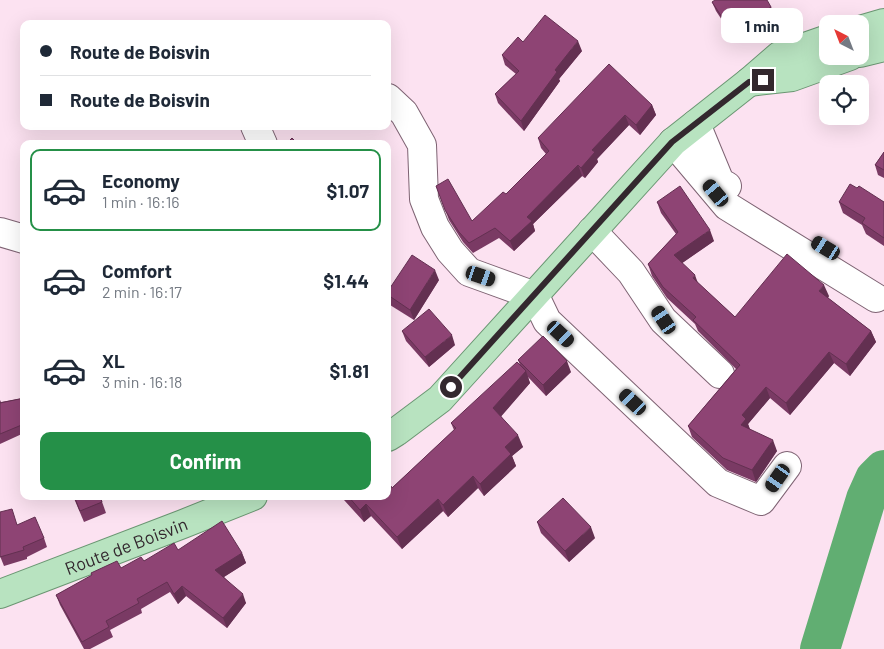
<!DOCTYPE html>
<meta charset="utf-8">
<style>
body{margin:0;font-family:Barlow,sans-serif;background:#f6f6f7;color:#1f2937;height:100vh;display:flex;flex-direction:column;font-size:19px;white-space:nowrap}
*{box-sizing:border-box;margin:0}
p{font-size:16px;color:#747a83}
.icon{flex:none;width:28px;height:28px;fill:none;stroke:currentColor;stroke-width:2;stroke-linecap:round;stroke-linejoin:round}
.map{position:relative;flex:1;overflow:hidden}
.drawer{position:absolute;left:20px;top:140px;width:371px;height:360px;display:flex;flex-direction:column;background:#fff;border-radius:10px;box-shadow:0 5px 20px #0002}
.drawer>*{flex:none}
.banner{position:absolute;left:20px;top:20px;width:371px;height:110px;border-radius:10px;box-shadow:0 5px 20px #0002;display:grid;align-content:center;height:110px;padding:0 20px;background:#fff}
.needle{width:32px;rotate:318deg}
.tools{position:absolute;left:819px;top:15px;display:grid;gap:10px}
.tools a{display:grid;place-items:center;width:50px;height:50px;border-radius:10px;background:#fff;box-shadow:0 5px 20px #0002;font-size:25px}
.end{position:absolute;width:22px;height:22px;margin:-11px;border:6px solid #33282e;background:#fff;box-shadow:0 0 0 2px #fff}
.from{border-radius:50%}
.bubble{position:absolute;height:35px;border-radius:10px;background:#fff;box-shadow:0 5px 20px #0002;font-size:16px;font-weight:700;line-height:35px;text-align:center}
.car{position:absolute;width:15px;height:30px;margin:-15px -8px;border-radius:6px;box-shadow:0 0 4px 1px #0007;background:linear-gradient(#222 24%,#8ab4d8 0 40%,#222 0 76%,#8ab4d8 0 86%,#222 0)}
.banner b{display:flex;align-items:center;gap:18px;height:48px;font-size:19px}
.banner b+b{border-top:1px solid #e0e1e3}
.banner i{width:12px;height:12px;background:#1f2937}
ul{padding:9px 0 0;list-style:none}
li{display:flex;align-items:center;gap:15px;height:82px;margin:0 10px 8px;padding:0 10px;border:2px solid transparent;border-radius:10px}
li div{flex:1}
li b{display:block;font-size:19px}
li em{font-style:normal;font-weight:700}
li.on{border-color:#259048}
li>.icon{width:45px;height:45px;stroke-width:1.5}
.primary-button{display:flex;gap:10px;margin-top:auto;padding:10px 20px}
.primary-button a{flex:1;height:58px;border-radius:10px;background:#259048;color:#fff;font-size:20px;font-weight:700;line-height:58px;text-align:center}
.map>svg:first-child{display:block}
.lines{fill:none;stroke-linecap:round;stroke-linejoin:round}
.river{stroke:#61ae72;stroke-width:40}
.minor-casing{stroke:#7e6373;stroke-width:30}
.major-casing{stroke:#6a9672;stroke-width:30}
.minor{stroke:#fff;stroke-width:28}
.major{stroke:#b8e3c0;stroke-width:28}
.wall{fill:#7a3a64}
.shaded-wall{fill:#633051}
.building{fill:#8e4474;stroke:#633051}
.route{stroke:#33282e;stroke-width:6}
.labels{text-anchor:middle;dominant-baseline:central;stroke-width:5;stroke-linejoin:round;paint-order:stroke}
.street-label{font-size:18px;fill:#33282e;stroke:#fce2f1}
</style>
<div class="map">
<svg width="884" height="649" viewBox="0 0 884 649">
<rect width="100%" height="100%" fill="#fce2f1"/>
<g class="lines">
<polyline class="river" points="820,649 866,499 875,479 884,470"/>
<g class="minor-casing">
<g id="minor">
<polyline points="388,98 404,113 422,145 424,199 435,227 450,251 469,272 535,296 547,321 718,483 761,501 787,466"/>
<polyline points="696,124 720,182 727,186"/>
<polyline points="255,126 263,144"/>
<polyline points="673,142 727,206 876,298"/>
<polyline points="592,231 631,272 663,320 720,374"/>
<polyline points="0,232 24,239"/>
</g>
</g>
<g class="major-casing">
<g id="major">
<polyline points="860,30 884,23"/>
<polyline points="860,53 884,47"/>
<polyline points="749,82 792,77 850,56"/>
<polyline points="388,437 396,432 440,399 673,142 749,82 779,56 828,39"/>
<path id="s1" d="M0,594L183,524L253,496"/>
</g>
</g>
<use href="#minor" class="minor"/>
<use href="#major" class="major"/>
</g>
<g class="wall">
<polygon points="712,2 771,7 775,16 737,43 716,11"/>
<polygon points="523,42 582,51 559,79 560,81 524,131 498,103 495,94 516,74 505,65 502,55"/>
<polygon points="652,105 656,115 640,135 629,125 597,159 598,162 585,178 582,176 533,224 535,231 514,251 499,238 473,253 463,242 449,220 436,186 472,221 506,194 546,154 541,148 538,138"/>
<polygon points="884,152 884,178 878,175 875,165"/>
<polygon points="857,188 884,202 884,246 866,234 862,225 843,213 839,202"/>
<polygon points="657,202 714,241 682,263 698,283 735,317 829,296 828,298 871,331 876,342 850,376 834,363 790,415 770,398 748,424 750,429 777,451 756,482 727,470 692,437 688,426 736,369 698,331 695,324 667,298 652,276 648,264 676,234 661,213"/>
<polygon points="439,280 414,320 390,305 388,299 388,291"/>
<polygon points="402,331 455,345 429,367 406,341"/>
<polygon points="518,360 571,372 546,396 528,377 530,383 501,416 523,447 512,456 516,466 484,496 478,488 448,517 443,511 402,549 371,516 364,522 344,500 343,496 388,496 392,488 454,430 451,423 520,365"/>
<polygon points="24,398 24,433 0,444 0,400 1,402"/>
<polygon points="73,496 100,496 106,513 84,522"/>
<polygon points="537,522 595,538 569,562 541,533"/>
<polygon points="17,525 44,538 47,547 27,557 27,559 4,566 0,556"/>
<polygon points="178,550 242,553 246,563 224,577 246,603 227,628 186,596 178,604 170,592 141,609 142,613 110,630 113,637 90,649 84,649 60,605 56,595 92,576 91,573 121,568"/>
</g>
<g class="shaded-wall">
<polygon points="771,7 775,16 737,43 733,34"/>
<polygon points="578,41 582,51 559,79 560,81 524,131 521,121 555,70"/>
<polygon points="652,105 656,115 640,135 636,125"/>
<polygon points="625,115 629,125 597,159 598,162 585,178 581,168 592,150"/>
<polygon points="578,165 582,176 533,224 535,231 514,251 510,241 527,217"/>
<polygon points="710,230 714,241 678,266 674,255"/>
<polygon points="435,270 439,280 414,320 410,310"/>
<polygon points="695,275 699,286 693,278"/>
<polygon points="824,285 829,296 824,303 819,291"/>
<polygon points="871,331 876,342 850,376 846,364"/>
<polygon points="452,335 455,345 429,367 425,357"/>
<polygon points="829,352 834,363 790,415 786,403"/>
<polygon points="567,361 571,372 546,396 543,385"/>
<polygon points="526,371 530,383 498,420 493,408"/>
<polygon points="766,387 770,398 748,424 750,430 741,425 742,415"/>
<polygon points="518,435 523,447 512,456 516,466 484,496 480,484 505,447"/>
<polygon points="773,440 777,451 756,482 752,470"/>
<polygon points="473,476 478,488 448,517 443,505"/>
<polygon points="438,499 443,511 402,549 397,537"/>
<polygon points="366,504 371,516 364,522 360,510"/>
<polygon points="591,527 595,538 569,562 565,551"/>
<polygon points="242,553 246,563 219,580 215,570"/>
<polygon points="182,586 186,596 178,604 174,594"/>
<polygon points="243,594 246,603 227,628 223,618"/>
</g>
<g class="building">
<polygon points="715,0 767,0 771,7 733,34 712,2"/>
<polygon points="545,15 578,41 555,70 557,72 521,121 495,94 519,71 502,55 518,37 523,42"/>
<polygon points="609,64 652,105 636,125 625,115 592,150 595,152 581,168 578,165 527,217 532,221 510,241 495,228 469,243 459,232 445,210 436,186 448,179 472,221 503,192 506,194 549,151 538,138"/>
<polygon points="292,138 298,144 286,144"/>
<polygon points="884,152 884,170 875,165"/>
<polygon points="850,184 857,188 859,186 884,202 884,238 862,223 865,218 839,202"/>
<polygon points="680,186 710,230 674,255 695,275 693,278 735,317 787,254 824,285 819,291 871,331 846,364 829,352 786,403 766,387 742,415 746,419 741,425 773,440 752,470 723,458 688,426 740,365 693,320 696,317 663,287 648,264 678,232 657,202"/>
<polygon points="412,255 435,270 410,310 388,295 388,291"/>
<polygon points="429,309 452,335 425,357 402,331"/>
<polygon points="543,336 567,361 543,385 518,360"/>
<polygon points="517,362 526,371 493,408 518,435 505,447 511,454 480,484 473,476 443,505 438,499 397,537 366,504 360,510 348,496 388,496 388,489 391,486 392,488 456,428 451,423"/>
<polygon points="24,398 24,424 0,434 0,402 0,403"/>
<polygon points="74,496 100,496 102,502 80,511"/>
<polygon points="563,498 591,527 565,551 537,522"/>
<polygon points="12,509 17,525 35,517 44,538 23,547 24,550 0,557 0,512"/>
<polygon points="222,521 242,553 215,570 243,594 223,618 182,586 174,594 167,582 137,599 139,603 106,621 109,627 82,642 56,595 92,575 91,573 117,561 121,568 141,557 144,561 174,543 178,550"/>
</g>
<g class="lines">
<polyline class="route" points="451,387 672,142 749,82 763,80"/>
</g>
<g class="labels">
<g class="street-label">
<text stroke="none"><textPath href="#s1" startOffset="135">Route de Boisvin</textPath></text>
</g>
</g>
</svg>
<div class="tools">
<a><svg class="needle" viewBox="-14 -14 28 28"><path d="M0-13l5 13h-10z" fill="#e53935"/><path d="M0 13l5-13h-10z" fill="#747a83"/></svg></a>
<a><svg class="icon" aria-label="locate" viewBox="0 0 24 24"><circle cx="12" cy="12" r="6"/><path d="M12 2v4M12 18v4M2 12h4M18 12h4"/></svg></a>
</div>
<i class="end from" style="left:451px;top:387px"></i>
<i class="end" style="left:763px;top:80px"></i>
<div class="bubble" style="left:721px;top:8px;width:82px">1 min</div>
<i class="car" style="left:716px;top:193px;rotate:320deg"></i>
<i class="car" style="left:826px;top:248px;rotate:301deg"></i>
<i class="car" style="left:481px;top:276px;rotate:109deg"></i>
<i class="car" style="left:664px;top:320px;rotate:326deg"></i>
<i class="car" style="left:561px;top:334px;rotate:133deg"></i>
<i class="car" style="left:633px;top:402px;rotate:313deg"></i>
<i class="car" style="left:778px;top:478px;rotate:215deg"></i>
<div class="banner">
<b><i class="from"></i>Route de Boisvin</b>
<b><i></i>Route de Boisvin</b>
</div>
<section class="drawer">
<ul>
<li class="on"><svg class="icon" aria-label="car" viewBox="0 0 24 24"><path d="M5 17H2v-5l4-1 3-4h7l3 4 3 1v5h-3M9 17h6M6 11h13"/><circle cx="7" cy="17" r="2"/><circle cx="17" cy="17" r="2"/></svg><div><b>Economy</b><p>1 min · 16:16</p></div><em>$1.07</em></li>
<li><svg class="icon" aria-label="car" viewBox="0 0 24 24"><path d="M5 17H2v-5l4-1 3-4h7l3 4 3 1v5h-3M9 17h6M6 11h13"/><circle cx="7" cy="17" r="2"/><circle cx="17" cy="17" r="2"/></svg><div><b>Comfort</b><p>2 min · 16:17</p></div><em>$1.44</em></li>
<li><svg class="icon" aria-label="car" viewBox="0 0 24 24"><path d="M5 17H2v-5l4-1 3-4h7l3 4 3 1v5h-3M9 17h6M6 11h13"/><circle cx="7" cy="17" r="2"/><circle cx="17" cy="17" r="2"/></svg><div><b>XL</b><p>3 min · 16:18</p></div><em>$1.81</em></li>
</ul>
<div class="primary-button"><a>Confirm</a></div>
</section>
</div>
